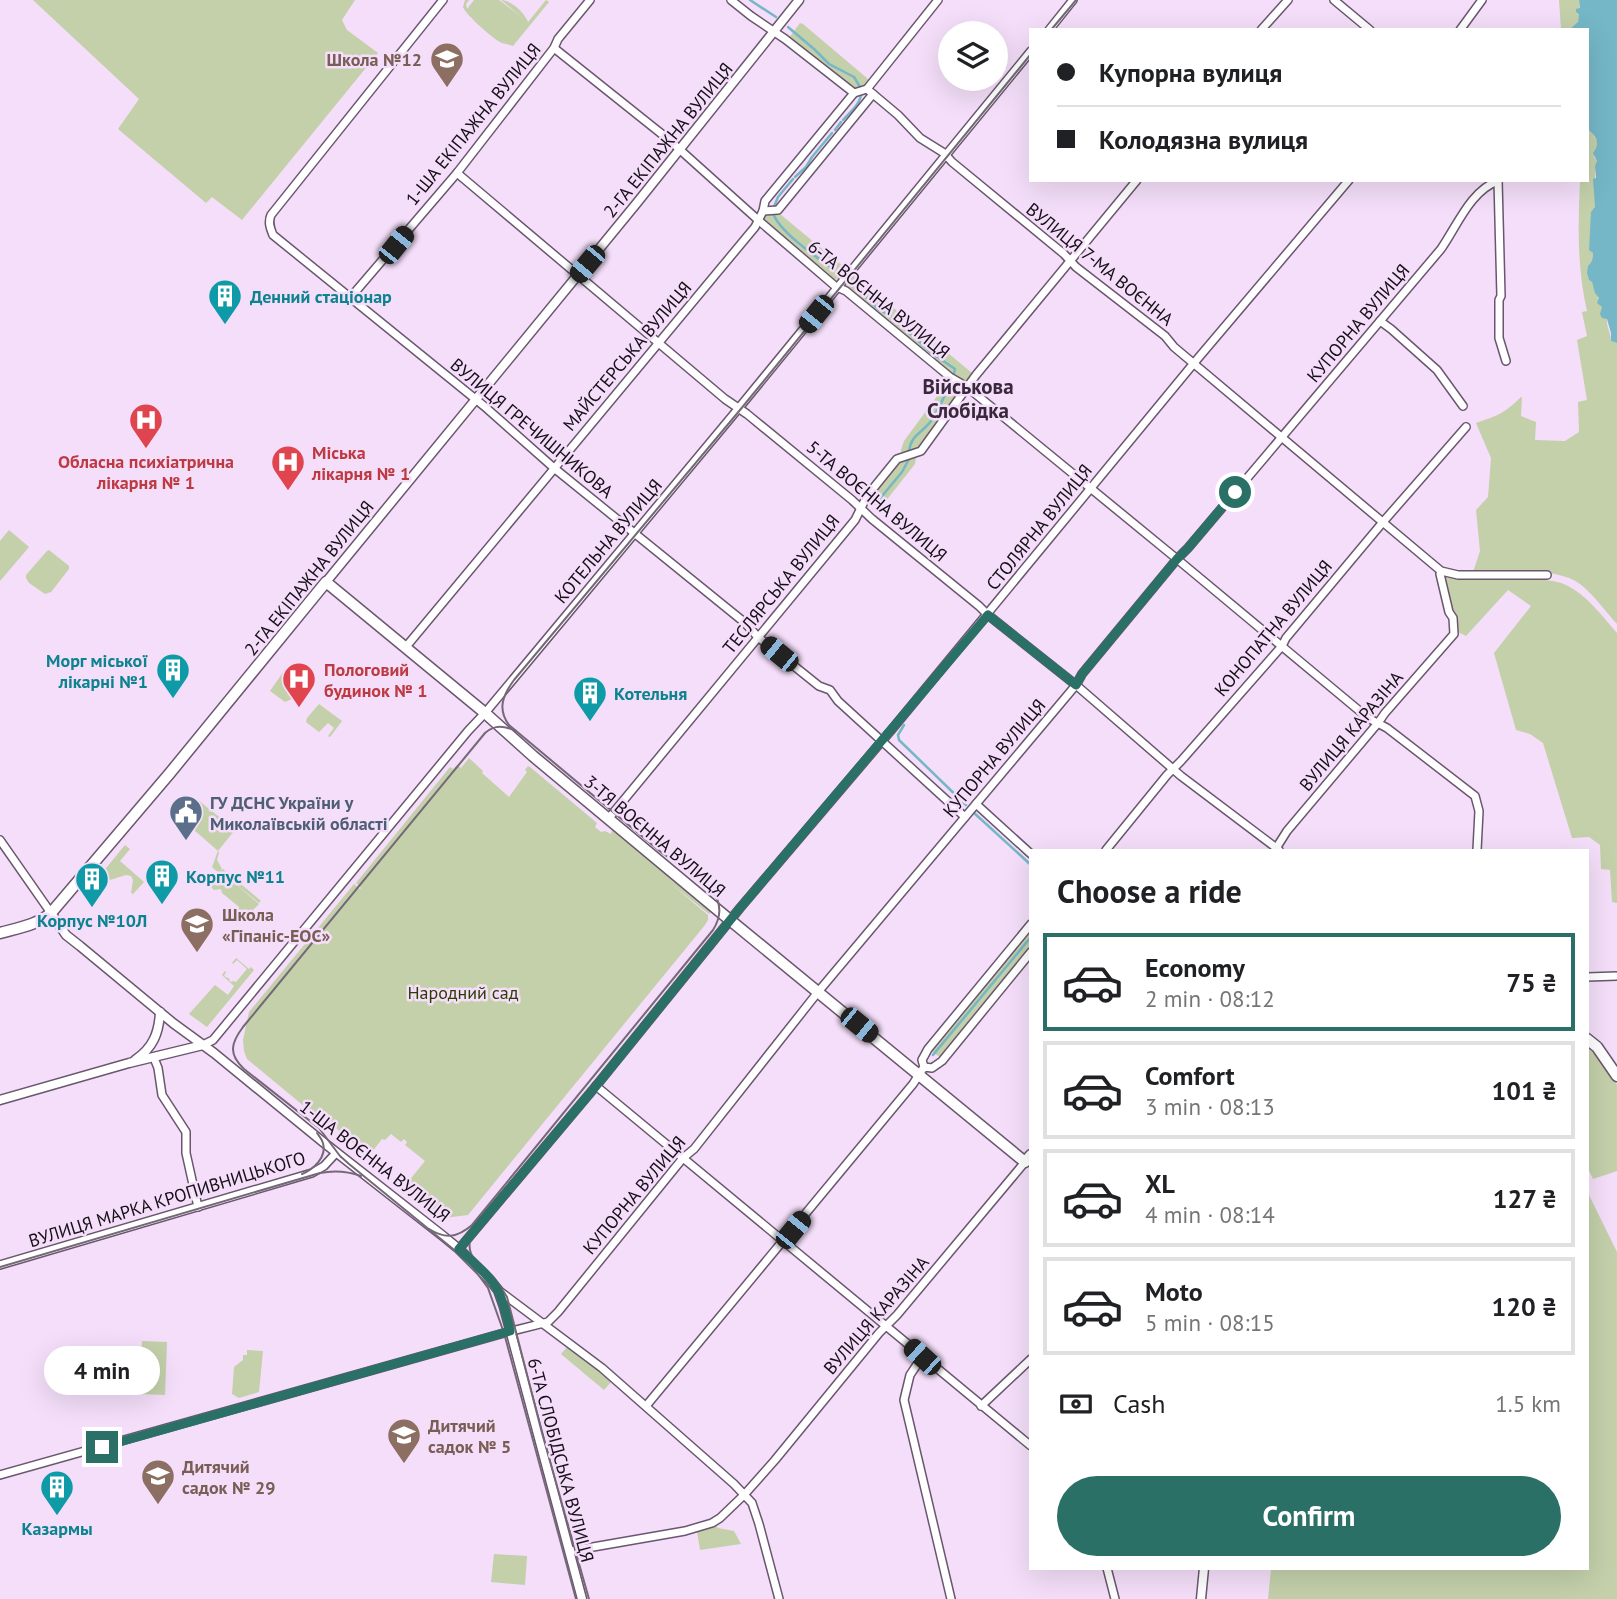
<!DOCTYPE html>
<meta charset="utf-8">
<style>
body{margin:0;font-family:"PT Sans",sans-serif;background:#f6f6f6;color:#202124;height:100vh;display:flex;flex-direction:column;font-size:26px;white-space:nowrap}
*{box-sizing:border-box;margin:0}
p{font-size:23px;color:#757577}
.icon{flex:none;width:38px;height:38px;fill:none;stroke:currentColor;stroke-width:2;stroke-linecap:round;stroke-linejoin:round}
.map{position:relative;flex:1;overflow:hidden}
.drawer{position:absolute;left:1029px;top:849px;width:560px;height:721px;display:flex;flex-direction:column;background:#fff;border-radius:0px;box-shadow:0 7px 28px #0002}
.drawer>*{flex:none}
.banner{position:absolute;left:1029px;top:28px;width:560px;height:154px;border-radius:0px;box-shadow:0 7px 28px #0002;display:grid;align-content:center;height:154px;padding:0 28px;background:#fff}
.controls{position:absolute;left:938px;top:21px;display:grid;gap:14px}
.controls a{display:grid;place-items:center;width:70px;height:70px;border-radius:50%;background:#fff;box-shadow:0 7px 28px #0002;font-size:35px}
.end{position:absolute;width:32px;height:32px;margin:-16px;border:9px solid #2a7066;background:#fff;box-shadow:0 0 0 4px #fff}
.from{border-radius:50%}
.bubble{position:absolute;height:49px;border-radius:24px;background:#fff;box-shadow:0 7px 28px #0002;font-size:23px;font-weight:700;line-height:49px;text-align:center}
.car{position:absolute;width:21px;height:42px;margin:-21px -10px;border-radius:9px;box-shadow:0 0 5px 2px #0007;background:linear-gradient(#222 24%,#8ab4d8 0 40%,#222 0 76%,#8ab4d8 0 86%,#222 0)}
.banner b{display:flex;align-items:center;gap:24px;height:66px;font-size:26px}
.banner b+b{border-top:2px solid #e0e0e0}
.banner i{width:18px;height:18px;background:#202124}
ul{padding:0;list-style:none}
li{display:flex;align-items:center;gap:21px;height:98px;margin:0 14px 10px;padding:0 14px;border:4px solid #e0e0e0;border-radius:0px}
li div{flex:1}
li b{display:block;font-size:26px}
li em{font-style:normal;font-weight:700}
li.current{border-color:#2a7066}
li>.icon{width:63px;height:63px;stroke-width:1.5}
h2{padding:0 28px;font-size:32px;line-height:84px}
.pay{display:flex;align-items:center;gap:18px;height:77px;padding:0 28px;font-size:26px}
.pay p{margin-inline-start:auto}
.primary-button{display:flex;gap:14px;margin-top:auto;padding:14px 28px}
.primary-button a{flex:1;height:80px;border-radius:42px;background:#2a7066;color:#fff;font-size:28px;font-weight:700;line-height:80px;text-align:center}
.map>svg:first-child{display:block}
.green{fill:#c3d0aa}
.water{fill:#75b7c7}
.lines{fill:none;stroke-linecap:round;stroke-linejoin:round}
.stream{stroke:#75b7c7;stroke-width:2.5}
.minor-casing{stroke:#6a576e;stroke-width:10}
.tertiary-casing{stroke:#6a576e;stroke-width:11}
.secondary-casing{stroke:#6a576e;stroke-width:13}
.minor{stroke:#fff;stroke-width:7}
.tertiary{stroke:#fff;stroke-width:8}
.secondary{stroke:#fff;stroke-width:10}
.tram{stroke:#756878;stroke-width:2}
.route{stroke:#2a7066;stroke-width:9}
.labels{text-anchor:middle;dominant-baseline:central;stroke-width:5;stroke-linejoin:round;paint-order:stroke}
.education-label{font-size:18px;font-weight:bold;fill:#785e54;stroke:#f4def9;text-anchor:start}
.street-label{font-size:18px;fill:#160f18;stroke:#f4def9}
.culture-label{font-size:18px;font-weight:bold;fill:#0d838f;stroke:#f4def9;text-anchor:start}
.health-label{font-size:18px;font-weight:bold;fill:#be3a42;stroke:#f4def9;text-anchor:start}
.service-label{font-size:18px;font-weight:bold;fill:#4e5e75;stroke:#f4def9;text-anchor:start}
.park-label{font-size:18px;fill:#2d3c00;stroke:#f4def9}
.quarter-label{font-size:21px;font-weight:bold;fill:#39283c;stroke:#f4def9}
</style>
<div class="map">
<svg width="1617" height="1599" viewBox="0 0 1617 1599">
<rect width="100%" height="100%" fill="#f4def9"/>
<g class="green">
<polygon points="33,0 355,0 342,20 347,30 378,53 242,220 212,197 206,203 118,129 139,99"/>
<path d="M465,0H469L466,4L467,9L474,0H499L523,18L501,0C511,0 525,13 528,22L546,0L549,2L513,46C510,45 506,44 502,43C493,39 466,15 463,7Z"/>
<polygon points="1559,0 1579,0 1580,8 1578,23 1569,30 1561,30"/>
<polygon points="800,23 803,24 868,79 869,82 865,88 852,88 789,38"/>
<path d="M1587,129L1592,132L1598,143L1594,157L1597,161L1595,172V207L1589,249L1593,253V255L1589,280L1592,282C1597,294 1602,306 1607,319C1606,326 1611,333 1611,341L1617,343V624C1605,611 1594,595 1580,584C1555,566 1504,572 1473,572L1480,551L1476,510L1488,497L1491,458L1476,423C1497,416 1505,413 1521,397H1522L1521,416L1536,422L1535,440L1565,441L1579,432L1578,402L1587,400L1577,340L1587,336L1582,312L1587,311C1577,268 1578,224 1580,180H1587Z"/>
<polygon points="770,212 780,214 844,267 845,271 838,279 832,280 764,222 764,218"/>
<polygon points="851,276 855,276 972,373 972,376 966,383 936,363 845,287 844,285"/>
<polygon points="945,376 960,387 961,393 922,446 917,450 902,455 901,450 904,441 946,384"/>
<path d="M911,457H916L915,464L881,507C874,505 871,503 869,496L898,461Z"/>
<polygon points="9,530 29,547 0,581 0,541"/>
<polygon points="49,550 69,566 69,569 51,592 45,594 29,583 26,578 26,575 47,551"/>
<path d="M1445,575L1458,580C1482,580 1547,575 1566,585C1587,595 1602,616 1617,633V903L1612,902L1610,870L1601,869L1600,845L1589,837L1572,838L1543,743L1530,734L1516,730L1494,653L1531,606L1508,590L1466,636L1456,631L1442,578Z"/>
<polygon points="286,668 306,685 294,698 285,702 270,691"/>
<polygon points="319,704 342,721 330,737 328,736 334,728 328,723 319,732 306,722 307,718"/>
<polygon points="469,758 483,771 482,773 509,797 527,772 525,770 528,766 530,767 597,823 595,827 601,832 605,831 611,834 612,830 711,912 709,914 670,883 708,915 708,920 705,925 468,1215 444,1218 404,1187 425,1161 405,1145 407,1142 404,1139 401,1142 391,1134 385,1140 382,1139 369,1156 330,1123 328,1126 247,1059 244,1051 243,1040 249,1012 354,884 360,889 361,888 356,883 450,767 453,769 457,765 461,768"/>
<polygon points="198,800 233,828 234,831 218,851 219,853 217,860 222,869 219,872 223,869 261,901 259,903 231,880 259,904 248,915 243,923 234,915 239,907 222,893 221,889 214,890 211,887 221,875 212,867 218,851 186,823 191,817 188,814"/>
<polygon points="125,845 130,849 120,861 144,882 133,894 131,893 133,880 131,876 126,875 110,880 102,873"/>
<polygon points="1031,927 1031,947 940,1057 929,1050"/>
<polygon points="236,958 249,969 251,967 254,970 207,1027 189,1014 215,985 228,995 234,986 222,975 225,971 226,972 224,976 230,979 229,980 231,982 233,981 236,982 247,969 237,960 233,964 232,963"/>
<polygon points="1587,1046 1611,1074 1617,1085 1617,1171 1593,1179 1587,1167"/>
<polygon points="1587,1191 1617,1252 1617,1599 1268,1599 1271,1569 1268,1568 1587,1568"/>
<polygon points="142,1341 167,1342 165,1395 140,1394"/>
<polygon points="568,1346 612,1381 604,1390 561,1354"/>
<polygon points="247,1350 263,1351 259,1392 239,1398 232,1394 234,1367 243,1360 243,1355 247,1355"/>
<polygon points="715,1525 718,1528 734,1531 741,1544 700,1550 697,1531"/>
<polygon points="494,1554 527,1556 525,1585 491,1582"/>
</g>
<path class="water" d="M1579,0H1617V343L1611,341V333L1607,319L1602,318L1600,314L1602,307L1597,303L1599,298L1595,293L1592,282L1589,280L1587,273L1588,266C1592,263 1593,258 1593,253L1589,250L1591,212L1595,207L1593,179L1596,178L1595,166L1597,161L1593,153C1601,143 1596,135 1587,129V30H1569L1578,22L1579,14L1576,12V9L1580,8Z"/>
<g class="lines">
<g class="stream">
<polyline points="750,0 776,17"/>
<polyline points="788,27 814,49 829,64 854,77 860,87"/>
<path d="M843,120C850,112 861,104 861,93"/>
<polyline points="835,130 841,122"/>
<polyline points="795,177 806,167 812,157 832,133"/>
<polyline points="773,209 778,197 793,179"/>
<path d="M773,212C776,229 817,258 832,268"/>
<polyline points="855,286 878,309 891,316 933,354 955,369 954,373"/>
<path d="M909,451C911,435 922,433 931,421C939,408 946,394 951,381"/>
<polyline points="878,501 902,472 909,459"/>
<polyline points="904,725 898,735 899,740 966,805"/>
<polyline points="973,812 1031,865"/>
<polyline points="933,1055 1031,937"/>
</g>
<g class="minor-casing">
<g id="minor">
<path d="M443,0L271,215C268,222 270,228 273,235L484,406L554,468L744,622L758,637L819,686L830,690L838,701L965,817"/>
<polyline points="731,0 751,16 785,39 854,93 867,89 898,115 920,138 944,153 952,162 1064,254 1076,267 1165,336 1174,347 1441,571 1458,575 1547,575"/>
<polyline points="1334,0 1370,30"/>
<polyline points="1049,30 1073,0"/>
<polyline points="1261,30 1288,0"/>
<polyline points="1460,30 1482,0"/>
<polyline points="554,48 668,139 757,219 835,286 846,291 950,377 967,387 1177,559 1368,718 1387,728 1475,796 1479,811 1477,850"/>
<polyline points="867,89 938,0"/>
<polyline points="457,173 725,399 747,414 852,500 872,519 979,606 988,615 1076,685 1181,776 1279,850"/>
<polyline points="1498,180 1501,296 1499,300 1499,338 1506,361"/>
<polyline points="763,211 778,210 873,94"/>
<polyline points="350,298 457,173 554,48 558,39 590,0"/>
<polyline points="1380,321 1391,329 1437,370 1463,406"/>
<polyline points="405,648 755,227 763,211 765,201 854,93"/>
<polyline points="976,804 1031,854"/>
<polyline points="609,818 855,520 867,496 897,459 921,451 976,375 1137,180"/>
<polyline points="0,840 51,913"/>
<polyline points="1106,850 1167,775 1181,761 1282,646 1286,638 1383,522 1466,427"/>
<polyline points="1275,850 1287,831 1378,723 1385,713 1454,634 1453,618 1449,612 1440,574 1441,571"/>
<polyline points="1587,977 1617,976"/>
<polyline points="203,1045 213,1040 468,731 485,713 738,409 1031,51"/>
<polyline points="154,1058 158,1068 162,1095 186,1132 186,1153 198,1207"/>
<polyline points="924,1067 922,1060 928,1049 1031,924"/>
<polyline points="596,1086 1031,1446"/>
<polyline points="459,1249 596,1086 740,908 893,728 1194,363 1349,180"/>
<polyline points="0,1265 312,1173 324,1166 336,1153"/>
<polyline points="498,1290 602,1368 734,1484 752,1503 759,1524 779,1599"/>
<polyline points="922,1357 910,1375 904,1400 951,1599"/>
<polyline points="646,1406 913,1084 924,1067 932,1068 942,1061 1031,952"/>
<polyline points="981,1406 1031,1359"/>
<path d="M0,1475L504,1333L548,1322L558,1312L683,1158L694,1149L818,992L1076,685L1082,674L1177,559L1188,548L1441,249C1457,226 1471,190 1498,181"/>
<polyline points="570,1551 685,1531 712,1523 720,1518 744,1495 775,1460 879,1333 897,1315 1025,1162"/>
<polyline points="1107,1568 1115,1599"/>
</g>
</g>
<g class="tertiary-casing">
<g id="tertiary">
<polyline points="326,582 636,204 799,0"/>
<polyline points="51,913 66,935 80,946 173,1023 214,1053 323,1142 443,1236 459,1249 490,1280 498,1290 504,1307 582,1599"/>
<path d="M135,1060C153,1048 159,1033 160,1012"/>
<polyline points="0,1100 129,1063 203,1045"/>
<polyline points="1201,1599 1204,1568"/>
</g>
</g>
<g class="secondary-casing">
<g id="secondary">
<path d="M0,933C18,928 37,925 51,913L170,773L326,582L485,713L533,756L719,911L1025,1162L1031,1155"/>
<polyline points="1587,1039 1597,1047 1617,1076"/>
</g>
</g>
<use href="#minor" class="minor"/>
<use href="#tertiary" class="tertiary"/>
<use href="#secondary" class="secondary"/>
<g class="tram">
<polyline points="1051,30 1076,0"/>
<path d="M516,731C505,726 495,724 485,733L243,1027C231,1043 228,1054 244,1069L319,1128L340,1156L349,1164L469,1262L488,1288L504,1333L576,1599"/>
<path d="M302,1174C314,1169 327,1157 323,1143C322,1139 319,1136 317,1133"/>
<path d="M476,1224C474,1229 470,1235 470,1240C465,1265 497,1277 507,1297L542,1433L589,1599"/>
<path d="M429,1229C445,1239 457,1238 472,1225L713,930C737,892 688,871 662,853L509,725C497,709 503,695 514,680L740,410L1031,54"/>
<path d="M0,1267L320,1173C335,1170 347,1171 361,1176"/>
</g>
</g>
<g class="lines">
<path class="route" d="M102,1447L510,1331C507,1317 504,1302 497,1289C488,1273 471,1261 459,1249L596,1086L740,908L988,615L1076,685L1082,674L1177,559L1188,548L1235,492"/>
</g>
<defs>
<g id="school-pin" transform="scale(1.75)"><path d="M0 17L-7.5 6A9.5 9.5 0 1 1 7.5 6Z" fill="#8d6e63" stroke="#f4def9"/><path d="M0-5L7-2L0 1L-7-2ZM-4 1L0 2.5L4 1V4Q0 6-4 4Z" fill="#fff"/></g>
<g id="building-pin" transform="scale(1.75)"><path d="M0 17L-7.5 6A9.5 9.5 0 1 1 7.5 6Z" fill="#0f9aa8" stroke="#f4def9"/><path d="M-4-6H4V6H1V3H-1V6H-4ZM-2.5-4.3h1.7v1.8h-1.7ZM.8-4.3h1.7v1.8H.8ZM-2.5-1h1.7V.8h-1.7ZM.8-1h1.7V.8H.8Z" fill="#fff"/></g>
<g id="hospital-pin" transform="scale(1.75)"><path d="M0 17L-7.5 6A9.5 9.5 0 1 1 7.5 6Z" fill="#e0444e" stroke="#f4def9"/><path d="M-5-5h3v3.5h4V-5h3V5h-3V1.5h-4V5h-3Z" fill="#fff"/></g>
<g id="civic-pin" transform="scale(1.75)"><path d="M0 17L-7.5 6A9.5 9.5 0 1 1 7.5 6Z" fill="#5c6f8a" stroke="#f4def9"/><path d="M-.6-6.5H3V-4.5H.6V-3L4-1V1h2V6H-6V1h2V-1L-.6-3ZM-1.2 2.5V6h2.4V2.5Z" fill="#fff"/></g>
</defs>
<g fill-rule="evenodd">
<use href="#school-pin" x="447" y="59"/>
<use href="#building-pin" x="225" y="296"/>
<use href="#hospital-pin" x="146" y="420"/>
<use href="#hospital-pin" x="288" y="462"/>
<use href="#building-pin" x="173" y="670"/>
<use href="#hospital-pin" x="299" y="679"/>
<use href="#building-pin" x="590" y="693"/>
<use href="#civic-pin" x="186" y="812"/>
<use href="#building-pin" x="162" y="876"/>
<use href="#building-pin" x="92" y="879"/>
<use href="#school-pin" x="197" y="924"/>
<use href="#school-pin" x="404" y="1435"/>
<use href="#school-pin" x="158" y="1476"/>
<use href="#building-pin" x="57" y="1487"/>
</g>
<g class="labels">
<g class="education-label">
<text x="422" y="59" text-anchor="end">Школа №12</text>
<text x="222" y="914">Школа<tspan x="222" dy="21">«Гіпаніс-ЕОС»</tspan></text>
<text x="428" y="1425">Дитячий<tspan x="428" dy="21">садок № 5</tspan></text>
<text x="182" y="1466">Дитячий<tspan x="182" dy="21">садок № 29</tspan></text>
</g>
<g class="street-label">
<text transform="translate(473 124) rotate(-51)">1-ША ЕКІПАЖНА ВУЛИЦЯ</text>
<text transform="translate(668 140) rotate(-51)">2-ГА ЕКІПАЖНА ВУЛИЦЯ</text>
<text transform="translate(1100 264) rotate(39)">ВУЛИЦЯ 7-МА ВОЄННА</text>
<text transform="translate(879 299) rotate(39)">6-ТА ВОЄННА ВУЛИЦЯ</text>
<text transform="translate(1358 323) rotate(-50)">КУПОРНА ВУЛИЦЯ</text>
<text transform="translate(627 356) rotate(-50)">МАЙСТЕРСЬКА ВУЛИЦЯ</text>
<text transform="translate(532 428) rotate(40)">ВУЛИЦЯ ГРЕЧИШНИКОВА</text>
<text transform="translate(877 501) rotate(40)">5-ТА ВОЄННА ВУЛИЦЯ</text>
<text transform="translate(1039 527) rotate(-51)">СТОЛЯРНА ВУЛИЦЯ</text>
<text transform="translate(608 541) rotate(-50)">КОТЕЛЬНА ВУЛИЦЯ</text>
<text transform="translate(309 578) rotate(-51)">2-ГА ЕКІПАЖНА ВУЛИЦЯ</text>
<text transform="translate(781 584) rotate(-51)">ТЕСЛЯРСЬКА ВУЛИЦЯ</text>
<text transform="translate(1273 628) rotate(-50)">КОНОПАТНА ВУЛИЦЯ</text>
<text transform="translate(1351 731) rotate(-50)">ВУЛИЦЯ КАРАЗІНА</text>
<text transform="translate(994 758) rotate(-50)">КУПОРНА ВУЛИЦЯ</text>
<text transform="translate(655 836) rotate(40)">3-ТЯ ВОЄННА ВУЛИЦЯ</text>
<text transform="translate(375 1161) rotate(38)">1-ША ВОЄННА ВУЛИЦЯ</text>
<text transform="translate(634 1195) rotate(-50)">КУПОРНА ВУЛИЦЯ</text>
<text transform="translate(167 1199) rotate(-17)">ВУЛИЦЯ МАРКА КРОПИВНИЦЬКОГО</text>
<text transform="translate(876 1315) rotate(-49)">ВУЛИЦЯ КАРАЗІНА</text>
<text transform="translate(561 1460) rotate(75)">6-ТА СЛОБІДСЬКА ВУЛИЦЯ</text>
</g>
<g class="culture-label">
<text x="250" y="296">Денний стаціонар</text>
<text x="148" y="660" text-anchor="end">Морг міської<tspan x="148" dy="21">лікарні №1</tspan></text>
<text x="614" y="693">Котельня</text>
<text x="186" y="876">Корпус №11</text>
<text x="92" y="920" text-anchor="middle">Корпус №10Л</text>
<text x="57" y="1528" text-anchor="middle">Казармы</text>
</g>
<g class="health-label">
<text x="312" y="452">Міська<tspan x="312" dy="21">лікарня № 1</tspan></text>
<text x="146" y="461" text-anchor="middle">Обласна психіатрична<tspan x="146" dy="21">лікарня № 1</tspan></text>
<text x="324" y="669">Пологовий<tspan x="324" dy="21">будинок № 1</tspan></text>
</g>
<g class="service-label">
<text x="210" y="802">ГУ ДСНС України у<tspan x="210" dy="21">Миколаївській області</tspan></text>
</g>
<g class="park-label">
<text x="463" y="992">Народний сад</text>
</g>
<g class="quarter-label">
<text x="968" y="386">Військова<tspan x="968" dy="24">Слобідка</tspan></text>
</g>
</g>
</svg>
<div class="controls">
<a><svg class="icon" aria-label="layers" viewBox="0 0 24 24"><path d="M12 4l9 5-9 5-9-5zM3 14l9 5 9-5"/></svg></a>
</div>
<i class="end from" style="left:1235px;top:492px"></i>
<i class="end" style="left:102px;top:1447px"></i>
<div class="bubble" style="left:44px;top:1346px;width:116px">4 min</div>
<i class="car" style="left:396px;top:245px;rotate:39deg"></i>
<i class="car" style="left:587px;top:264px;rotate:220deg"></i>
<i class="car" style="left:816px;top:314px;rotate:219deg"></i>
<i class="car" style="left:779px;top:654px;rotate:309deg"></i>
<i class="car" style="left:859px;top:1025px;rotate:129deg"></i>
<i class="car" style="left:793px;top:1230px;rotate:39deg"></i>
<i class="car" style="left:922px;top:1357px;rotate:312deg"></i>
<div class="banner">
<b><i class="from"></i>Купорна вулиця</b>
<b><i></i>Колодязна вулиця</b>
</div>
<section class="drawer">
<h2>Choose a ride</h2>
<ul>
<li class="current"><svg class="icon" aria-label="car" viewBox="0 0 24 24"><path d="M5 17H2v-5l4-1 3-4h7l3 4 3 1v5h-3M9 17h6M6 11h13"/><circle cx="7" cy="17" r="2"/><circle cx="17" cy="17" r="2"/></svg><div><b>Economy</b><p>2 min · 08:12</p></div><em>75 ₴</em></li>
<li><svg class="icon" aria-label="car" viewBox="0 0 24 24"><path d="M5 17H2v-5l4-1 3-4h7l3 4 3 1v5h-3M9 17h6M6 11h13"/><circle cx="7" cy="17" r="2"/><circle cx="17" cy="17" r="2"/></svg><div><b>Comfort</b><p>3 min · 08:13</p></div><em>101 ₴</em></li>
<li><svg class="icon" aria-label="car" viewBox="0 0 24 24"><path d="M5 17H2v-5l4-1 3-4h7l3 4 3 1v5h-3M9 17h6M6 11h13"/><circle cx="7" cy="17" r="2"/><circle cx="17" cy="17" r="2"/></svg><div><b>XL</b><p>4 min · 08:14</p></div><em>127 ₴</em></li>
<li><svg class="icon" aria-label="car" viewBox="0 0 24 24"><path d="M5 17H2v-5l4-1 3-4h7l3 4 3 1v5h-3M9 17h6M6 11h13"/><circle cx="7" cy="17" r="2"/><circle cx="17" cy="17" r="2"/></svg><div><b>Moto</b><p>5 min · 08:15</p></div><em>120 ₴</em></li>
</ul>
<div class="pay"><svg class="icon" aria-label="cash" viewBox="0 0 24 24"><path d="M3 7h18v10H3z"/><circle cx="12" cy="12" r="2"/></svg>Cash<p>1.5 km</p></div>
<div class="primary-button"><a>Confirm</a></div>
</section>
</div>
